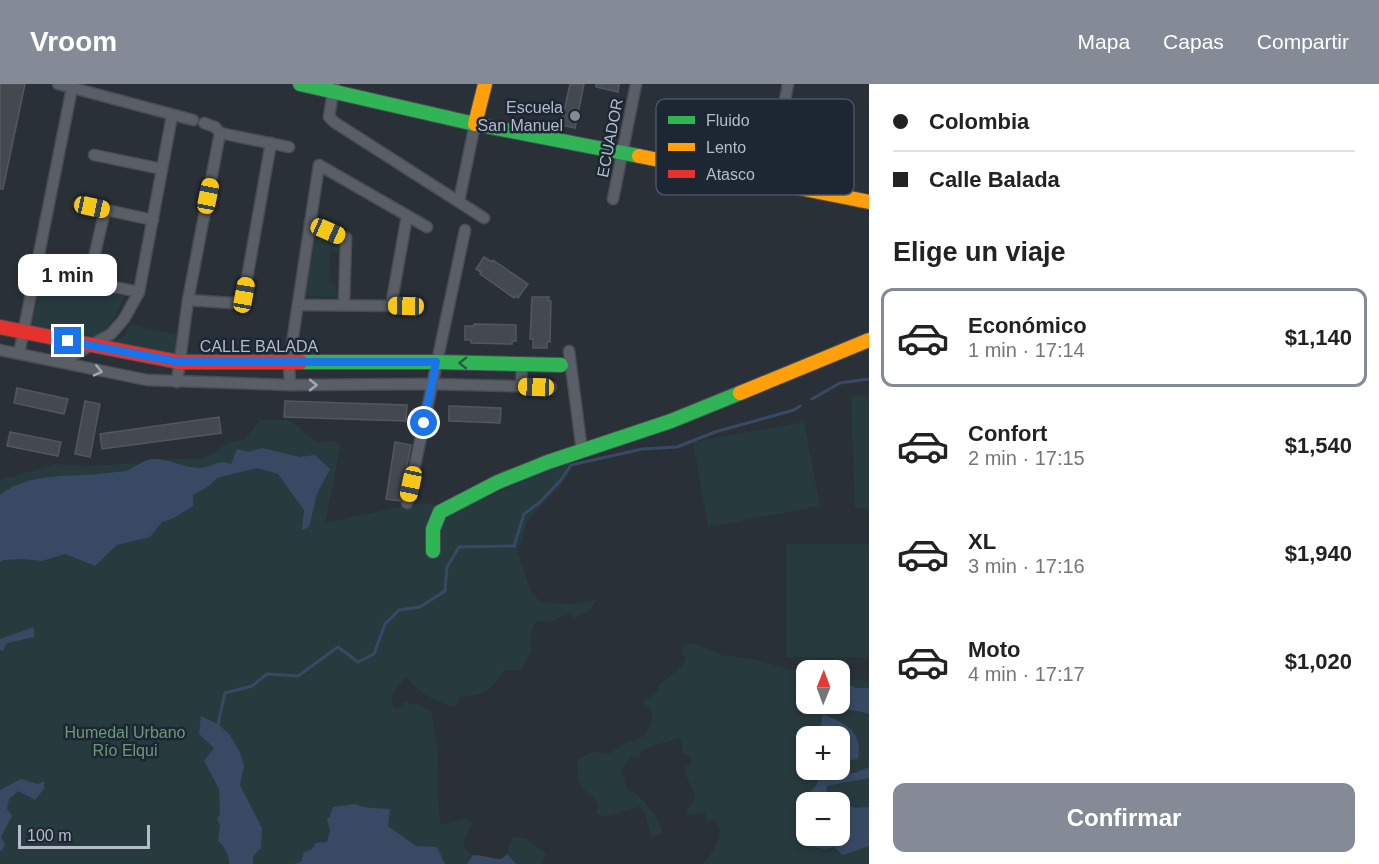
<!DOCTYPE html>
<html lang="es">
<meta charset="utf-8">
<style>
body{margin:0;font-family:Arial,sans-serif;background:#f2f2f2;color:#222;height:100vh;display:flex;flex-direction:column;font-size:22px;white-space:nowrap}
*{box-sizing:border-box;margin:0}
p{font-size:20px;color:#767676}
.icon{flex:none;width:33px;height:33px;fill:none;stroke:currentColor;stroke-width:2;stroke-linecap:round;stroke-linejoin:round}
.map{position:relative;flex:1;overflow:hidden}
.details{display:flex;flex-direction:column;background:#fff;width:510px}
.details>*{flex:none}
.banner{display:grid;align-content:center;height:132px;padding:0 24px;background:#fff}
.needle{width:39px;rotate:1deg}
.controls{position:absolute;left:796px;top:576px;display:grid;gap:12px}
.controls a{display:grid;place-items:center;width:54px;height:54px;border-radius:12px;background:#fff;box-shadow:0 3px 9px #0003;font-size:30px}
.scale{position:absolute;left:18px;bottom:15px;width:132px;box-sizing:border-box;padding-left:6px;border:3px solid #b4bcc9;border-top:0;font-size:16px;line-height:21px;white-space:nowrap;color:#b4bcc9;-webkit-text-stroke:4px #1d2633;paint-order:stroke}
.end{position:absolute;width:27px;height:27px;margin:-14px;border:8px solid #1a73e8;background:#fff;box-shadow:0 0 0 3px #fff}
.from{border-radius:50%}
.bubble{position:absolute;height:42px;border-radius:12px;background:#fff;box-shadow:0 3px 9px #0003;font-size:20px;font-weight:800;line-height:42px;text-align:center}
.car{position:absolute;width:18px;height:36px;margin:-18px -9px;border-radius:8px;box-shadow:0 0 4px 2px #0007;background:linear-gradient(#f5c518 24%,#345 0 40%,#f5c518 0 76%,#345 0 86%,#f5c518 0)}
.banner b{display:flex;align-items:center;gap:21px;height:57px;font-size:22px}
.banner b+b{border-top:2px solid #e0e0e0}
.banner i{width:15px;height:15px;background:#222}
ul{padding:0;list-style:none}
li{display:flex;align-items:center;gap:18px;height:99px;margin:0 12px 9px;padding:0 12px;border:3px solid transparent;border-radius:12px}
li div{flex:1}
li b{display:block;font-size:22px}
li em{font-style:normal;font-weight:800}
li.active{border-color:#848b96}
li>.icon{width:54px;height:54px;stroke-width:1.5}
h2{padding:0 24px;font-size:27px;line-height:72px}
.action{display:flex;gap:12px;margin-top:auto;padding:12px 24px}
.action a{flex:1;height:69px;border-radius:12px;background:#848b96;color:#fff;font-size:24px;font-weight:800;line-height:69px;text-align:center}
header{display:flex;align-items:center;gap:36px;box-sizing:border-box;height:84px;padding:0 30px;background:#848b96;color:#fff}
header strong{font-size:28px}
nav{display:flex;gap:33px;margin-inline-start:auto;font-size:21px}
main{display:flex;flex:1;min-height:0}
.map>svg:first-child{display:block}
.green{fill:#273a3e;fill-rule:evenodd}
.water{fill:#384963}
.lines{fill:none;stroke-linecap:round;stroke-linejoin:round}
.stream{stroke:#384963;stroke-width:3}
.building{fill:#444950;stroke:#52575f;stroke-width:1.5}
.street-casing{stroke:#484c53;stroke-width:13}
.fast-casing{stroke:#484c53;stroke-width:16}
.slow-casing{stroke:#484c53;stroke-width:16}
.jam-casing{stroke:#484c53;stroke-width:16}
.street{stroke:#5a5e66;stroke-width:10}
.fast{stroke:#30b455;stroke-width:14}
.slow{stroke:#ff9f0a;stroke-width:14}
.jam{stroke:#e5322d;stroke-width:14}
.oneway{stroke:#255f41}
.oneway2{stroke:#a2a9b5}
.route{stroke:#1a73e8;stroke-width:8}
.poi-dot{fill:#848b96;stroke:#1d2633;stroke-width:2}
.labels{text-anchor:middle;dominant-baseline:central;stroke-width:5;stroke-linejoin:round;paint-order:stroke}
.poi-label{font-size:16px;fill:#b4bcc9;stroke:#1d2633;text-anchor:end}
.street-label{font-size:16px;fill:#b4bcc9;stroke:#1d2633}
.park-label{font-size:16px;fill:#6b9a76;stroke:#1d2633}
.key{fill:#1d2633;stroke:#4a5360;stroke-width:1.5}
.key-label{font-size:16px;fill:#b4bcc9}
</style>
<header>
<strong>Vroom</strong>
<nav><a>Mapa</a><a>Capas</a><a>Compartir</a></nav>
</header>
<main>
<div class="map">
<svg width="869" height="780" viewBox="0 0 869 780">
<rect width="100%" height="100%" fill="#2a3038"/>
<g class="green">
<polygon points="316,148 340,160 339,167 330,167 329,198 336,201 337,213 304,212"/>
<path d="M42,195L124,212C118,228 108,252 88,254C80,255 42,244 31,242Z"/>
<polygon points="130,241 180,251 177,271 109,260 124,252"/>
<polygon points="869,311 869,424 855,424 851,312"/>
<path d="M260,336H289L317,358L333,357L341,360L325,439L413,420L432,419L442,438L447,430L573,376C570,401 544,415 530,434C523,443 525,456 517,465L531,508L541,518L571,520L597,516L590,527L574,534L568,530L550,538L536,537C530,547 529,555 532,566L521,586H504C493,606 483,612 460,613L455,623C435,618 419,609 406,593L395,605L391,621L398,625L406,617L408,619L418,620L431,627L436,658L438,660L437,707L440,735L441,739L446,740C452,737 459,738 466,734L472,739C470,744 463,756 464,762C468,775 499,778 508,772L507,769L513,752L526,755L546,769L542,780H0V396L55,380L87,382L137,379L135,381L167,377L154,375H201L214,369L227,359L244,356Z"/>
<polygon points="804,338 820,422 708,443 693,358"/>
<rect x="786" y="460" width="83" height="113"/>
<path d="M695,559L722,571L756,576L807,590V620H840V603C849,593 857,594 869,598V780H702C709,775 722,754 720,745C719,741 717,738 715,736L707,737L705,729L690,731L686,727L696,713C692,703 685,694 685,683L692,679L690,673L683,669L681,656L679,654L644,665L639,668L641,673H631L621,686L627,704L638,711L656,732L663,750L654,752L650,750L646,731L640,723C624,724 611,738 595,729L599,722C596,713 588,711 583,704C577,697 577,684 578,675L593,668L609,670L629,657H633L646,651L652,636L651,625L644,620V616C652,613 659,610 659,601C669,592 679,588 686,575L682,568L684,561ZM807,652H840V686H807ZM807,718H840V752H807Z"/>
</g>
<g class="water">
<path d="M262,364L300,373L315,371L330,385L317,410L309,443L302,446L304,426L278,390L257,384L217,394L209,402L193,411V422L174,434L162,438L150,453L117,461L95,482L65,470L42,477L24,475L4,476L0,478V411C30,387 72,394 107,389C113,388 120,388 126,387C136,383 143,375 155,375C170,375 184,384 200,384C214,383 216,375 231,380L237,365L249,368Z"/>
<polygon points="34,543 34,553 7,559 3,567 0,566 0,555"/>
<path d="M842,598L856,604H869V630C859,626 849,627 839,623L840,599Z"/>
<path d="M823,630C845,640 863,646 858,675L845,677L843,690L855,689L869,683V694L827,702L826,712L839,718H807V736L803,727V714L816,702L822,686H840V652H821L820,645Z"/>
<path d="M201,632L218,640L230,651L240,668L244,682L240,701L262,744L261,764L253,772V780H229C230,773 224,761 218,757L220,741L217,735L220,730L219,705L204,677L214,664L199,650Z"/>
<polygon points="21,695 38,700 44,697 44,705 35,716 18,707 9,715 7,725 12,732 1,753 5,760 2,767 0,766 0,706"/>
<polygon points="840,719 856,724 869,723 869,762 843,771 834,763 825,765 814,763 814,752 840,752"/>
<path d="M355,720C366,725 378,724 390,725L388,742L416,762L437,763L445,780H293L301,778L304,768L311,766L316,759L327,758L330,747L327,735L330,732L333,723Z"/>
<path d="M507,770L516,780H467L473,771C484,771 491,775 502,775Z"/>
</g>
<g class="lines">
<g class="stream">
<polyline points="812,315 840,299 869,295"/>
<polyline points="218,640 225,609 252,602 267,590 298,592 338,563 358,578 374,570 385,540 399,526 420,523 445,507 447,483 459,463 514,462 524,430 539,419 560,397 571,381 642,365 677,363 715,348 794,326 800,322"/>
</g>
</g>
<g class="building">
<polygon points="0,0 25,0 3,105 0,105"/>
<polygon points="570,0 584,0 575,44 561,41"/>
<polygon points="596,0 619,0 618,8 596,3"/>
<polygon points="484,173 492,178 493,176 528,200 518,214 515,212 514,214 480,190 481,188 476,185"/>
<polygon points="532,213 549,213 548,217 551,217 550,258 547,258 547,264 533,264 533,255 530,255"/>
<polygon points="474,240 516,241 516,257 512,257 512,260 471,259 471,256 465,256 465,242 474,242"/>
<polygon points="17,304 68,315 64,330 14,319"/>
<polygon points="85,317 100,320 90,373 75,370"/>
<polygon points="285,317 407,321 406,337 284,333"/>
<polygon points="449,322 501,324 500,339 449,337"/>
<polygon points="219,333 221,349 102,365 100,350"/>
<polygon points="10,348 61,358 58,372 7,362"/>
<polygon points="395,358 411,361 400,417 386,415"/>
</g>
<g class="lines">
<g class="street-casing">
<g id="street">
<polyline points="58,0 193,36"/>
<polyline points="334,0 329,33 334,38 484,134"/>
<polyline points="204,39 215,43 220,49 289,63"/>
<polyline points="94,71 162,85"/>
<polyline points="770,97 788,0"/>
<polyline points="613,115 636,0"/>
<polyline points="459,117 475,40"/>
<polyline points="79,120 153,136"/>
<polyline points="310,139 346,154 344,221"/>
<polyline points="95,169 105,126"/>
<polyline points="36,187 139,208"/>
<polyline points="188,216 232,219 241,216 244,211 271,59"/>
<polyline points="298,221 406,222"/>
<polyline points="391,222 407,132"/>
<polyline points="0,266 147,296 290,301 431,300 551,303"/>
<polyline points="569,267 582,367"/>
<polyline points="19,270 72,4"/>
<polyline points="61,278 111,250 124,235 139,208 172,32"/>
<polyline points="177,298 188,216 220,49"/>
<polyline points="290,301 289,279 319,81 427,143"/>
<polyline points="521,302 522,280"/>
<polyline points="407,419 465,146"/>
</g>
</g>
<g class="fast-casing">
<g id="fast">
<polyline points="300,0 475,40 639,72"/>
<polyline points="301,278 436,278 561,281"/>
<polyline points="433,467 433,445 440,428 498,398 548,378 671,337 740,309"/>
</g>
</g>
<g class="slow-casing">
<g id="slow">
<polyline points="475,40 485,0"/>
<polyline points="639,72 869,118"/>
<polyline points="740,309 869,256"/>
</g>
</g>
<g class="jam-casing">
<polyline id="jam" points="0,243 179,278 301,278"/>
</g>
<use href="#street" class="street"/>
<use href="#fast" class="fast"/>
<use href="#slow" class="slow"/>
<use href="#jam" class="jam"/>
</g>
<defs><path id="oneway-chevron" d="M-2-3.5L2.5 0L-2 3.5" fill="none" stroke-width="1.6" stroke-linecap="round" stroke-linejoin="round" transform="scale(1.5)"/></defs>
<use class="oneway" href="#oneway-chevron" transform="translate(463 279) rotate(-179)"/>
<g class="oneway2">
<use href="#oneway-chevron" transform="translate(98 287) rotate(13)"/>
<use href="#oneway-chevron" transform="translate(313 301)"/>
</g>
<g class="lines">
<polyline class="route" points="68,257 179,278 436,278 424,339"/>
</g>
<circle class="poi-dot" cx="575" cy="32" r="6"/>
<g class="labels">
<g class="poi-label">
<text x="563" y="23">Escuela<tspan x="563" dy="18">San Manuel</tspan></text>
</g>
<g class="street-label">
<text transform="translate(610 54) rotate(-79)">ECUADOR</text>
<text x="259" y="262">CALLE BALADA</text>
</g>
<g class="park-label">
<text x="125" y="648">Humedal Urbano<tspan x="125" dy="18">Río Elqui</tspan></text>
</g>
</g>
<rect x="656" y="15" width="198" height="96" rx="9" class="key"/>
<rect x="668" y="32" width="27" height="8" fill="#30b455"/>
<rect x="668" y="59" width="27" height="8" fill="#ff9f0a"/>
<rect x="668" y="86" width="27" height="8" fill="#e5322d"/>
<g class="key-label">
<text x="706" y="42">Fluido</text>
<text x="706" y="69">Lento</text>
<text x="706" y="96">Atasco</text>
</g>
</svg>
<div class="controls">
<a><svg class="needle" viewBox="-14 -14 28 28"><path d="M0-13l5 13h-10z" fill="#e53935"/><path d="M0 13l5-13h-10z" fill="#767676"/></svg></a>
<a>+</a>
<a>−</a>
</div>
<div class="scale">100 m</div>
<i class="end from" style="left:424px;top:339px"></i>
<i class="end" style="left:68px;top:257px"></i>
<div class="bubble" style="left:18px;top:170px;width:99px">1 min</div>
<i class="car" style="left:208px;top:112px;rotate:11deg"></i>
<i class="car" style="left:92px;top:123px;rotate:102deg"></i>
<i class="car" style="left:328px;top:147px;rotate:114deg"></i>
<i class="car" style="left:244px;top:211px;rotate:10deg"></i>
<i class="car" style="left:406px;top:222px;rotate:271deg"></i>
<i class="car" style="left:536px;top:303px;rotate:272deg"></i>
<i class="car" style="left:411px;top:400px;rotate:192deg"></i>
</div>
<section class="details">
<div class="banner">
<b><i class="from"></i>Colombia</b>
<b><i></i>Calle Balada</b>
</div>
<h2>Elige un viaje</h2>
<ul>
<li class="active"><svg class="icon" aria-label="car" viewBox="0 0 24 24"><path d="M5 17H2v-5l4-1 3-4h7l3 4 3 1v5h-3M9 17h6M6 11h13"/><circle cx="7" cy="17" r="2"/><circle cx="17" cy="17" r="2"/></svg><div><b>Económico</b><p>1 min · 17:14</p></div><em>$1,140</em></li>
<li><svg class="icon" aria-label="car" viewBox="0 0 24 24"><path d="M5 17H2v-5l4-1 3-4h7l3 4 3 1v5h-3M9 17h6M6 11h13"/><circle cx="7" cy="17" r="2"/><circle cx="17" cy="17" r="2"/></svg><div><b>Confort</b><p>2 min · 17:15</p></div><em>$1,540</em></li>
<li><svg class="icon" aria-label="car" viewBox="0 0 24 24"><path d="M5 17H2v-5l4-1 3-4h7l3 4 3 1v5h-3M9 17h6M6 11h13"/><circle cx="7" cy="17" r="2"/><circle cx="17" cy="17" r="2"/></svg><div><b>XL</b><p>3 min · 17:16</p></div><em>$1,940</em></li>
<li><svg class="icon" aria-label="car" viewBox="0 0 24 24"><path d="M5 17H2v-5l4-1 3-4h7l3 4 3 1v5h-3M9 17h6M6 11h13"/><circle cx="7" cy="17" r="2"/><circle cx="17" cy="17" r="2"/></svg><div><b>Moto</b><p>4 min · 17:17</p></div><em>$1,020</em></li>
</ul>
<div class="action"><a>Confirmar</a></div>
</section>
</main>
